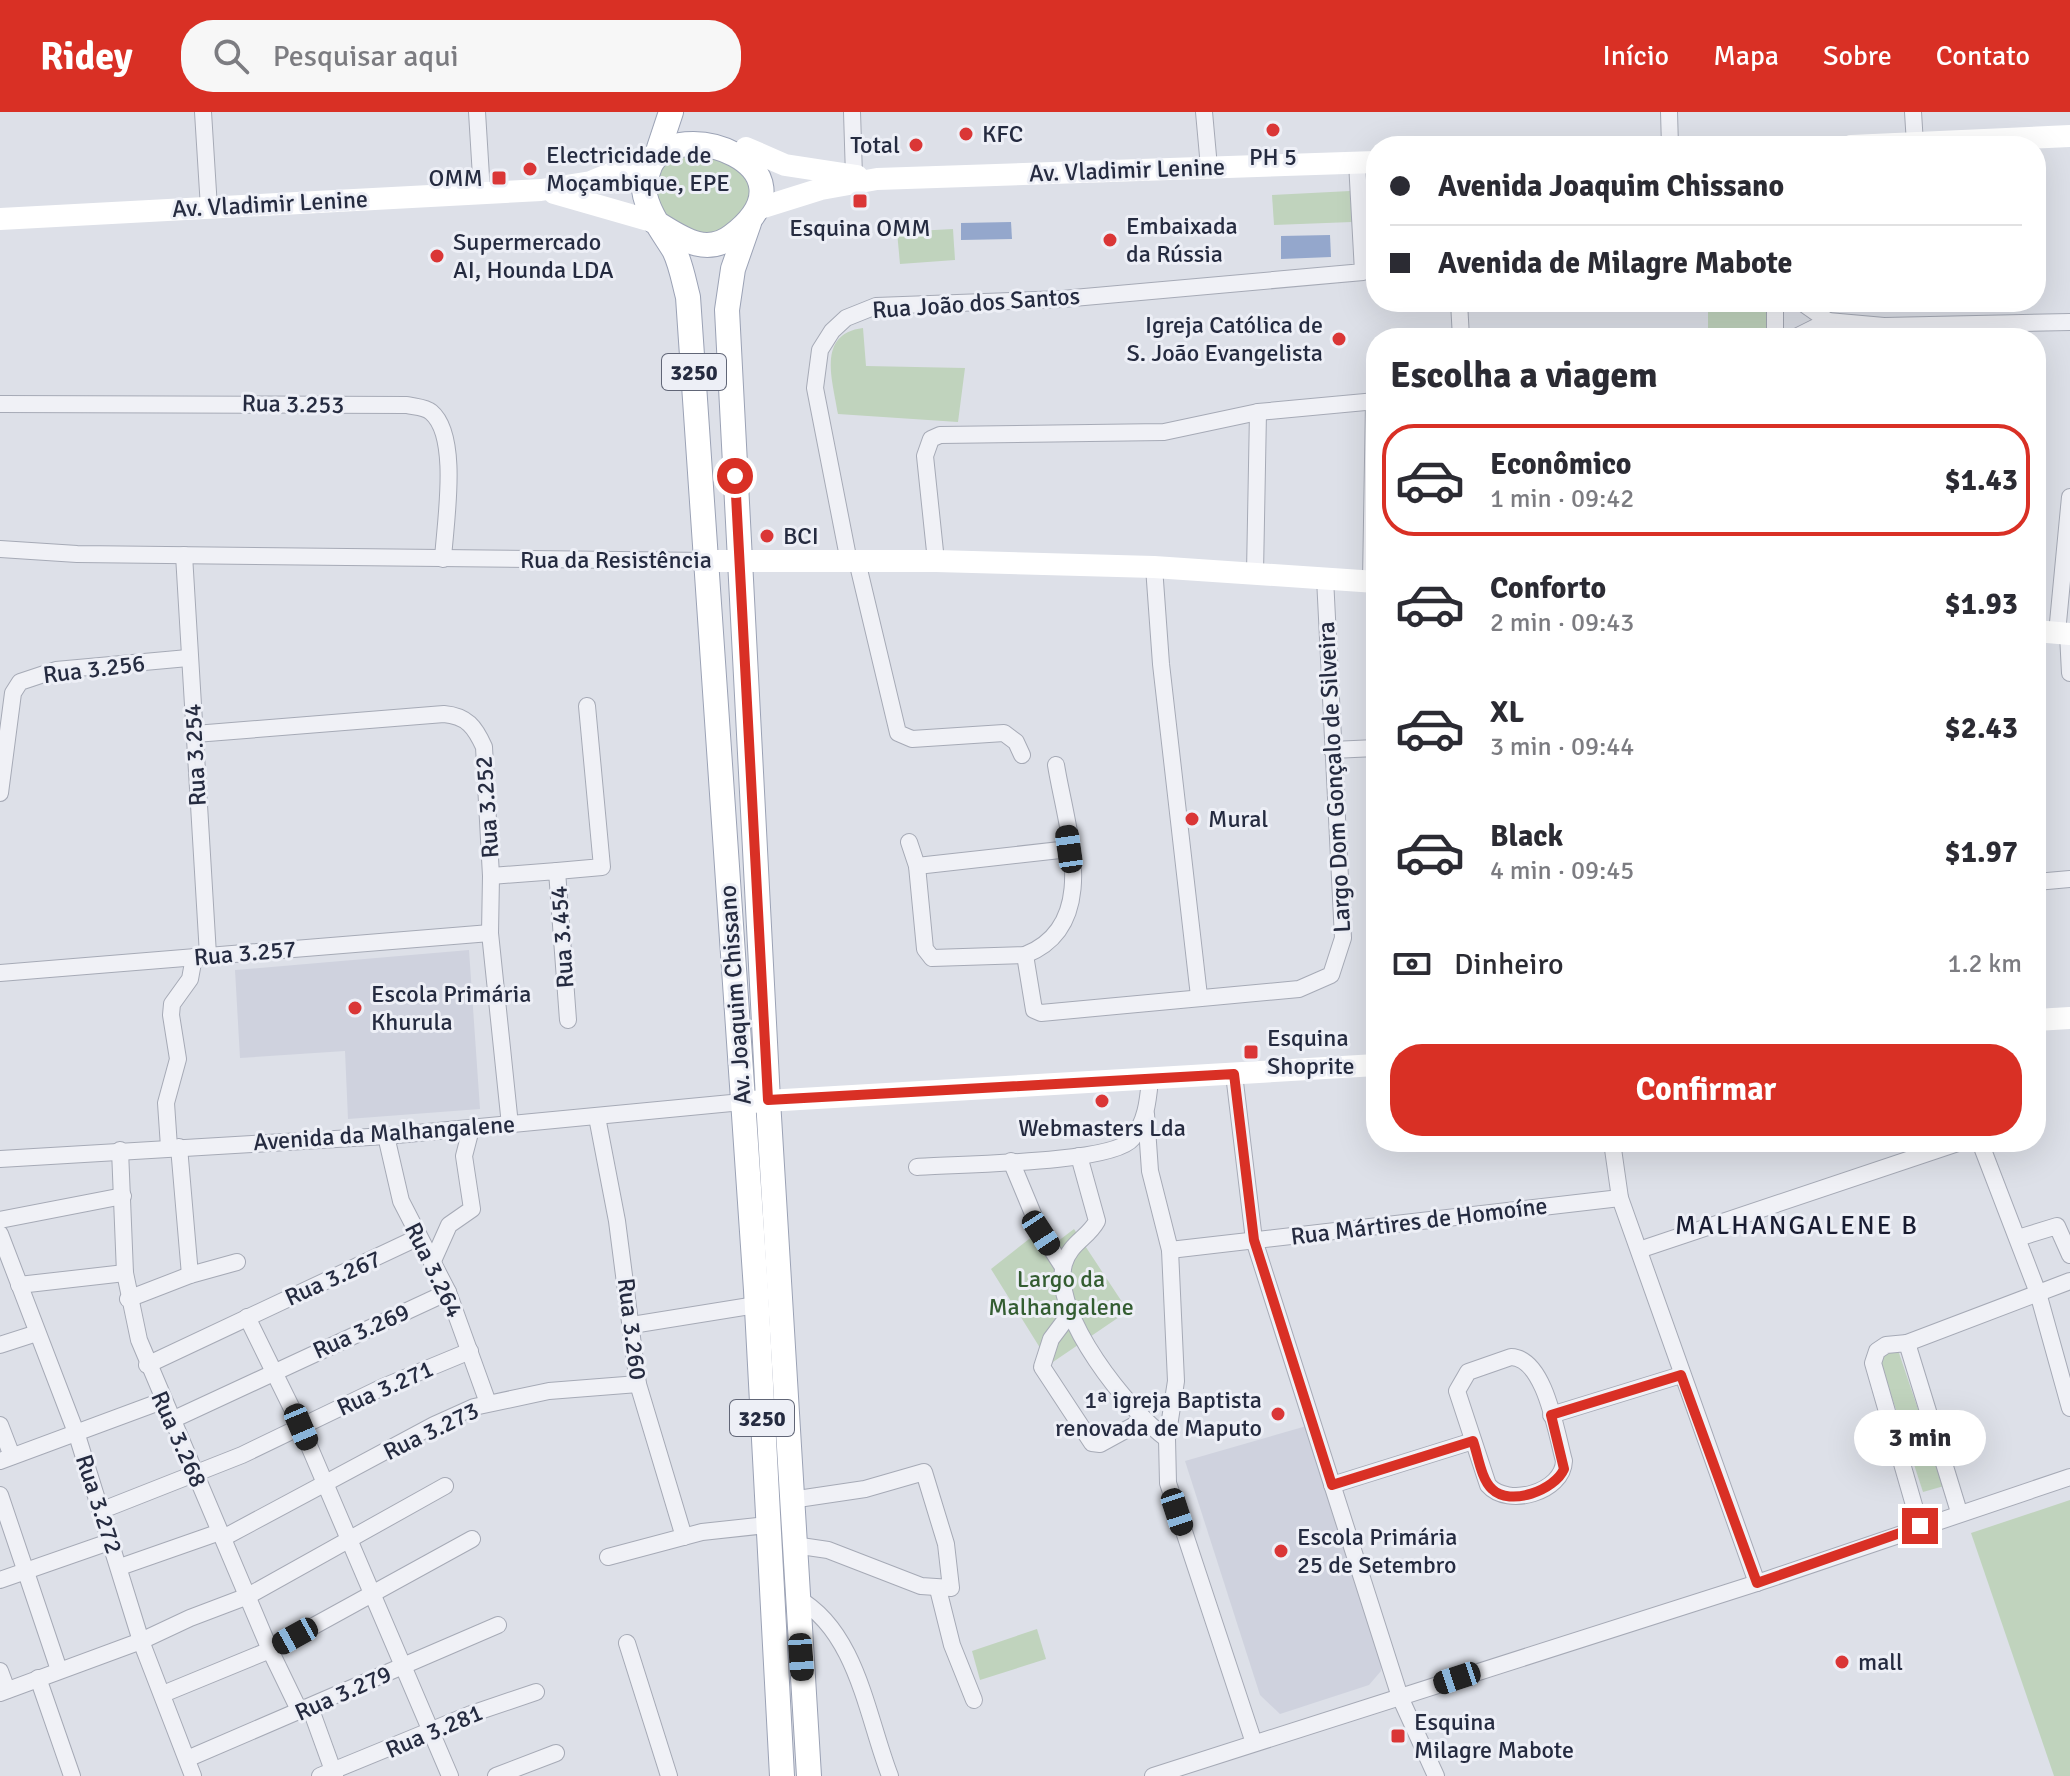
<!DOCTYPE html>
<html lang="pt">
<meta charset="utf-8">
<style>
body{margin:0;font-family:Signika,sans-serif;background:#f7f7f7;color:#2b2b33;height:100vh;display:flex;flex-direction:column;font-size:30px;white-space:nowrap}
*{box-sizing:border-box;margin:0}
p{font-size:26px;color:#7c7c81}
.icon{flex:none;width:44px;height:44px;fill:none;stroke:currentColor;stroke-width:2;stroke-linecap:round;stroke-linejoin:round}
.map{position:relative;flex:1;overflow:hidden}
.details{position:absolute;left:1366px;top:216px;width:680px;height:824px;display:flex;flex-direction:column;background:#fff;border-radius:32px;box-shadow:0 8px 32px #0002}
.details>*{flex:none}
.banner{position:absolute;left:1366px;top:24px;width:680px;height:176px;border-radius:32px;box-shadow:0 8px 32px #0002;display:grid;align-content:center;height:176px;padding:0 24px;background:#fff}
.end{position:absolute;width:36px;height:36px;margin:-18px;border:10px solid #d93025;background:#fff;box-shadow:0 0 0 4px #fff}
.from{border-radius:50%}
.bubble{position:absolute;height:56px;border-radius:28px;background:#fff;box-shadow:0 8px 32px #0002;font-size:26px;font-weight:700;line-height:56px;text-align:center}
.car{position:absolute;width:24px;height:48px;margin:-24px -12px;border-radius:10px;box-shadow:0 0 6px 2px #0007;background:linear-gradient(#222 24%,#8ab4d8 0 40%,#222 0 76%,#8ab4d8 0 86%,#222 0)}
.banner b{display:flex;align-items:center;gap:28px;height:76px;font-size:30px}
.banner b+b{border-top:2px solid #e1e1e2}
.banner i{width:20px;height:20px;background:#2b2b33}
ul{padding:0;list-style:none}
li{display:flex;align-items:center;gap:24px;height:112px;margin:0 16px 12px;padding:0 8px;border:4px solid transparent;border-radius:32px}
li div{flex:1}
li b{display:block;font-size:30px}
li em{font-style:normal;font-weight:700}
li.current{border-color:#d93025}
li>.icon{width:72px;height:72px;stroke-width:1.5}
h2{padding:0 24px;font-size:36px;line-height:96px}
.pay{display:flex;align-items:center;gap:20px;height:88px;padding:0 24px;font-size:30px}
.pay p{margin-inline-start:auto}
.primary-button{display:flex;gap:16px;margin-top:auto;padding:16px 24px}
.primary-button a{flex:1;height:92px;border-radius:32px;background:#d93025;color:#fff;font-size:32px;font-weight:700;line-height:92px;text-align:center}
header{display:flex;align-items:center;gap:48px;box-sizing:border-box;height:112px;padding:0 40px;background:#d93025;color:#fff}
header strong{font-size:38px}
nav{display:flex;gap:44px;margin-inline-start:auto;font-size:28px}
.search{width:560px;height:72px;background:#f7f7f7;display:flex;align-items:center;gap:20px;box-sizing:border-box;padding:0 28px;border-radius:32px;color:#7c7c81;font-size:30px}
.map>svg:first-child{display:block}
.built{fill:#cfd2de}
.green{fill:#c0d3bd}
.water{fill:#94a7cc}
.lines{fill:none;stroke-linecap:round;stroke-linejoin:round}
.street-casing{stroke:#a6aab6;stroke-width:18}
.primary-casing{stroke:#9ba2b5;stroke-width:26}
.street{stroke:#f0f1f6;stroke-width:16}
.secondary{stroke:#fff;stroke-width:22}
.primary{stroke:#fff;stroke-width:24}
.route{stroke:#d93025;stroke-width:10}
.poi-dot{fill:#da3636;stroke:#edeff6;stroke-width:3}
.labels{text-anchor:middle;dominant-baseline:central;stroke-width:6;stroke-linejoin:round;paint-order:stroke}
.shield{fill:#edeff6;stroke:#616677;stroke-width:2}
.shield-label{font-size:22px;font-weight:bold;fill:#252b40}
.poi-label{font-size:24px;fill:#252b40;stroke:#edeff6;text-anchor:start}
.street-label{font-size:24px;fill:#252b40;stroke:#edeff6}
.park-label{font-size:24px;fill:#335d31;stroke:#edeff6}
.neighbourhood-label{font-size:26px;letter-spacing:2px;fill:#181c31;stroke:#edeff6}
</style>
<header>
<strong>Ridey</strong>
<div class="search"><svg class="icon" aria-label="search" viewBox="0 0 24 24"><circle cx="10" cy="10" r="6"/><path d="M15 15l6 6"/></svg>Pesquisar aqui</div>
<nav><a>Início</a><a>Mapa</a><a>Sobre</a><a>Contato</a></nav>
</header>
<div class="map">
<svg width="2070" height="1664" viewBox="0 0 2070 1664">
<rect width="100%" height="100%" fill="#dde0e8"/>
<g class="built">
<polygon points="469,838 480,997 348,1007 345,939 240,946 235,858"/>
<polygon points="1310,1313 1382,1547 1381,1559 1369,1573 1280,1602 1260,1583 1185,1349"/>
</g>
<g class="green">
<polygon points="721,37 764,68 728,121 680,121 667,117 647,65 655,50"/>
<polygon points="1350,79 1352,110 1274,113 1272,83"/>
<polygon points="953,117 955,148 900,152 897,120"/>
<polygon points="1708,190 1772,190 1771,226 1708,226"/>
<path d="M863,216L866,254L965,256L958,310L838,302C833,268 816,222 863,216Z"/>
<polygon points="1074,1117 1128,1199 1050,1252 991,1157 1038,1120 1049,1136"/>
<polygon points="1898,1238 1944,1374 1923,1380 1880,1249 1883,1242"/>
<polygon points="2070,1388 2070,1664 2054,1664 1971,1421"/>
<polygon points="1037,1517 1046,1547 980,1568 972,1539"/>
</g>
<g class="water">
<polygon points="1011,110 1012,127 961,128 961,111"/>
<polygon points="1330,123 1331,145 1281,147 1281,124"/>
</g>
<g class="lines">
<g class="street-casing">
<g id="street">
<polyline points="203,0 209,96"/>
<polyline points="477,0 482,81"/>
<polyline points="852,0 854,64"/>
<polyline points="1204,0 1209,55"/>
<polyline points="1669,0 1670,34"/>
<polyline points="1913,0 1915,32"/>
<polyline points="1459,190 1461,226"/>
<polyline points="1775,190 1775,226"/>
<polyline points="1801,190 1828,209"/>
<polyline points="1828,209 1884,214 2070,210"/>
<polyline points="1794,226 1828,209"/>
<path d="M0,292L407,293C415,295 425,295 431,300C460,324 445,411 443,447"/>
<polyline points="0,437 77,442 708,449"/>
<polyline points="184,443 208,843"/>
<polyline points="857,449 898,621 912,627 1004,621 1016,630 1022,643"/>
<polyline points="936,449 925,344 931,327 940,323 1164,320 1258,300 1376,289"/>
<polyline points="849,450 815,276 820,238 832,219 846,206 876,194 1062,187 1363,160 1357,50"/>
<polyline points="1154,455 1161,552 1199,884"/>
<polyline points="1255,461 1258,300"/>
<polyline points="1371,470 1374,289"/>
<polyline points="2057,521 2070,385"/>
<polyline points="2068,522 2070,561"/>
<path d="M195,622L444,602C467,604 475,615 484,635L491,764L490,821L510,1013"/>
<polyline points="1332,638 1376,636"/>
<polyline points="0,681 13,581 20,570 56,558 188,546"/>
<path d="M909,730L917,754L925,837L932,846L1025,843C1102,813 1066,715 1056,653"/>
<polyline points="917,754 1069,737"/>
<polyline points="557,759 602,755 587,594"/>
<polyline points="491,764 557,759 568,908"/>
<polyline points="2036,770 2070,767"/>
<polyline points="1025,843 1034,898 1041,901 1299,877 1331,863 1343,826 1325,466"/>
<polyline points="0,861 490,821"/>
<polyline points="1234,962 1254,1128 1400,1585 1436,1664"/>
<polyline points="1146,1002 1150,1059 1170,1138 1176,1269 1167,1327 1168,1371 1254,1631"/>
<polyline points="597,1005 617,1109 638,1272 684,1425"/>
<polyline points="386,1024 401,1089 448,1180 488,1291"/>
<polyline points="1612,1030 1620,1086 1757,1471"/>
<polyline points="1980,1030 2038,1181 2070,1296"/>
<polyline points="169,1035 166,991 178,947 171,903 172,892 190,867 194,845"/>
<polyline points="179,1035 190,1163"/>
<polyline points="120,1038 125,1161 139,1228 270,1538 300,1600"/>
<path d="M1079,1044L1097,1109C1088,1126 1070,1131 1064,1152C1051,1203 1128,1298 1167,1327"/>
<polyline points="0,1047 386,1024 742,990"/>
<polyline points="1011,1049 1041,1121 1063,1155"/>
<path d="M917,1055C955,1052 1112,1052 1132,1027C1146,1010 1148,989 1150,968"/>
<polyline points="0,1108 123,1084"/>
<polyline points="0,1122 77,1323 141,1529 193,1664"/>
<polyline points="2018,1126 2057,1114 2070,1143"/>
<polyline points="1170,1138 1620,1086"/>
<polyline points="1639,1138 1961,1030"/>
<polyline points="432,1151 449,1113 472,1097 464,1044 471,1017"/>
<polyline points="19,1173 125,1161"/>
<polyline points="128,1187 190,1163 237,1150"/>
<polyline points="1069,1203 1051,1227 1042,1255 1092,1331 1100,1332 1142,1309"/>
<polyline points="247,1205 301,1315 450,1664"/>
<polyline points="632,1213 756,1193"/>
<polyline points="1907,1231 2070,1169"/>
<polyline points="0,1233 37,1221"/>
<path d="M1511,1245C1545,1246 1556,1320 1564,1349C1563,1380 1508,1396 1488,1373L1457,1279L1468,1260Z"/>
<polyline points="147,1253 419,1125"/>
<polyline points="1551,1303 1681,1263"/>
<polyline points="172,1308 448,1180"/>
<polyline points="0,1313 12,1344"/>
<polyline points="0,1349 162,1289"/>
<polyline points="1332,1373 1473,1329"/>
<polyline points="0,1383 59,1558"/>
<polyline points="791,1388 865,1377 924,1360 946,1432 951,1476 921,1474 828,1438 794,1433"/>
<polyline points="100,1399 242,1343 383,1275 470,1239"/>
<polyline points="1920,1414 1873,1251 1877,1239 1886,1233 1907,1231 1959,1400"/>
<polyline points="223,1426 434,1313 474,1295 549,1279 638,1272"/>
<polyline points="608,1445 702,1420 767,1413"/>
<polyline points="120,1455 220,1420"/>
<polyline points="0,1468 109,1430"/>
<polyline points="938,1477 952,1533 974,1588"/>
<path d="M797,1486C857,1519 867,1605 890,1664"/>
<polyline points="627,1531 669,1664"/>
<polyline points="0,1559 7,1578"/>
<polyline points="38,1566 72,1664"/>
<polyline points="0,1581 141,1529 190,1506 248,1484 445,1374"/>
<polyline points="163,1582 270,1538 472,1427"/>
<polyline points="310,1595 335,1664"/>
<polyline points="187,1647 498,1513"/>
<polyline points="320,1664 471,1602 536,1580"/>
<polyline points="496,1664 556,1641"/>
<polyline points="1153,1664 1757,1471 2070,1365"/>
</g>
</g>
<g class="primary-casing">
<g id="primary">
<polyline points="659,36 671,0"/>
<path d="M655,110C680,125 705,145 732,124C824,54 674,0 650,54C648,61 643,71 644,78C647,100 663,120 674,138C681,152 684,170 688,185L756,1178L782,1664"/>
<polyline points="749,111 733,157 727,198 768,988 809,1664"/>
</g>
</g>
<use href="#street" class="street"/>
<g class="secondary">
<polyline points="1851,34 2070,24"/>
<polyline points="746,36 785,53 857,64"/>
<polyline points="554,81 655,110"/>
<polyline points="757,97 821,77 877,67 1376,50"/>
<polyline points="0,107 541,78 591,70 653,44"/>
<polyline points="708,449 936,449 1154,455 1376,470"/>
<polyline points="2036,519 2070,522"/>
<polyline points="2036,908 2070,906"/>
<polyline points="750,990 1376,953"/>
</g>
<use href="#primary" class="primary"/>
</g>
<g class="lines">
<path class="route" d="M735,364L768,988L1234,962L1254,1128L1332,1373L1473,1329C1478,1343 1481,1367 1492,1377C1510,1395 1555,1378 1564,1357L1551,1303L1681,1263L1757,1471L1920,1414"/>
</g>
<g class="poi-dot">
<circle cx="1273" cy="18" r="8"/>
<circle cx="966" cy="22" r="8"/>
<circle cx="916" cy="33" r="8"/>
<circle cx="530" cy="57" r="8"/>
<rect x="491" y="58" width="16" height="16" rx="4"/>
<rect x="852" y="81" width="16" height="16" rx="4"/>
<circle cx="1110" cy="128" r="8"/>
<circle cx="437" cy="144" r="8"/>
<circle cx="1339" cy="227" r="8"/>
<circle cx="767" cy="424" r="8"/>
<circle cx="1192" cy="707" r="8"/>
<circle cx="355" cy="896" r="8"/>
<rect x="1243" y="932" width="16" height="16" rx="4"/>
<circle cx="1102" cy="989" r="8"/>
<circle cx="1278" cy="1302" r="8"/>
<circle cx="1281" cy="1439" r="8"/>
<circle cx="1842" cy="1550" r="8"/>
<rect x="1390" y="1616" width="16" height="16" rx="4"/>
</g>
<g class="labels">
<g class="shield">
<rect x="662" y="242" width="64" height="36" rx="6"/>
<rect x="730" y="1288" width="64" height="36" rx="6"/>
</g>
<g class="shield-label">
<text x="694" y="260">3250</text>
<text x="762" y="1306">3250</text>
</g>
<g class="poi-label">
<text x="982" y="22">KFC</text>
<text x="900" y="33" text-anchor="end">Total</text>
<text x="546" y="43">Electricidade de<tspan x="546" dy="28">Moçambique, EPE</tspan></text>
<text x="1273" y="45" text-anchor="middle">PH 5</text>
<text x="483" y="66" text-anchor="end">OMM</text>
<text x="1126" y="114">Embaixada<tspan x="1126" dy="28">da Rússia</tspan></text>
<text x="860" y="116" text-anchor="middle">Esquina OMM</text>
<text x="453" y="130">Supermercado<tspan x="453" dy="28">AI, Hounda LDA</tspan></text>
<text x="1323" y="213" text-anchor="end">Igreja Católica de<tspan x="1323" dy="28">S. João Evangelista</tspan></text>
<text x="783" y="424">BCI</text>
<text x="1208" y="707">Mural</text>
<text x="371" y="882">Escola Primária<tspan x="371" dy="28">Khurula</tspan></text>
<text x="1267" y="926">Esquina<tspan x="1267" dy="28">Shoprite</tspan></text>
<text x="1102" y="1016" text-anchor="middle">Webmasters Lda</text>
<text x="1262" y="1288" text-anchor="end">1ª igreja Baptista<tspan x="1262" dy="28">renovada de Maputo</tspan></text>
<text x="1297" y="1425">Escola Primária<tspan x="1297" dy="28">25 de Setembro</tspan></text>
<text x="1858" y="1550">mall</text>
<text x="1414" y="1610">Esquina<tspan x="1414" dy="28">Milagre Mabote</tspan></text>
</g>
<g class="street-label">
<text transform="translate(1127 58) rotate(-2)">Av. Vladimir Lenine</text>
<text transform="translate(270 92) rotate(-3)">Av. Vladimir Lenine</text>
<text transform="translate(976 191) rotate(-4)">Rua João dos Santos</text>
<text transform="translate(293 292) rotate(1)">Rua 3.253</text>
<text x="616" y="448">Rua da Resistência</text>
<text transform="translate(94 557) rotate(-7)">Rua 3.256</text>
<text transform="translate(195 643) rotate(-93)">Rua 3.254</text>
<text transform="translate(1334 665) rotate(-93)">Largo Dom Gonçalo de Silveira</text>
<text transform="translate(487 695) rotate(-94)">Rua 3.252</text>
<text transform="translate(562 825) rotate(-94)">Rua 3.454</text>
<text transform="translate(245 841) rotate(-5)">Rua 3.257</text>
<text transform="translate(735 883) rotate(-94)">Av. Joaquim Chissano</text>
<text transform="translate(384 1021) rotate(-4)">Avenida da Malhangalene</text>
<text transform="translate(1419 1109) rotate(-7)">Rua Mártires de Homoíne</text>
<text transform="translate(434 1158) rotate(64)">Rua 3.264</text>
<text transform="translate(333 1166) rotate(-24)">Rua 3.267</text>
<text transform="translate(632 1217) rotate(83)">Rua 3.260</text>
<text transform="translate(361 1219) rotate(-24)">Rua 3.269</text>
<text transform="translate(385 1276) rotate(-24)">Rua 3.271</text>
<text transform="translate(431 1319) rotate(-26)">Rua 3.273</text>
<text transform="translate(179 1327) rotate(66)">Rua 3.268</text>
<text transform="translate(99 1392) rotate(72)">Rua 3.272</text>
<text transform="translate(343 1581) rotate(-24)">Rua 3.279</text>
<text transform="translate(434 1619) rotate(-23)">Rua 3.281</text>
</g>
<g class="park-label">
<text x="1061" y="1167">Largo da<tspan x="1061" dy="28">Malhangalene</tspan></text>
</g>
<g class="neighbourhood-label">
<text x="1797" y="1114">MALHANGALENE B</text>
</g>
</g>
</svg>
<i class="end from" style="left:735px;top:364px"></i>
<i class="end" style="left:1920px;top:1414px"></i>
<div class="bubble" style="left:1854px;top:1298px;width:132px">3 min</div>
<i class="car" style="left:1069px;top:737px;rotate:352deg"></i>
<i class="car" style="left:1041px;top:1121px;rotate:147deg"></i>
<i class="car" style="left:301px;top:1315px;rotate:157deg"></i>
<i class="car" style="left:1177px;top:1400px;rotate:162deg"></i>
<i class="car" style="left:295px;top:1524px;rotate:241deg"></i>
<i class="car" style="left:801px;top:1545px;rotate:176deg"></i>
<i class="car" style="left:1457px;top:1566px;rotate:252deg"></i>
<div class="banner">
<b><i class="from"></i>Avenida Joaquim Chissano</b>
<b><i></i>Avenida de Milagre Mabote</b>
</div>
<section class="details">
<h2>Escolha a viagem</h2>
<ul>
<li class="current"><svg class="icon" aria-label="car" viewBox="0 0 24 24"><path d="M5 17H2v-5l4-1 3-4h7l3 4 3 1v5h-3M9 17h6M6 11h13"/><circle cx="7" cy="17" r="2"/><circle cx="17" cy="17" r="2"/></svg><div><b>Econômico</b><p>1 min · 09:42</p></div><em>$1.43</em></li>
<li><svg class="icon" aria-label="car" viewBox="0 0 24 24"><path d="M5 17H2v-5l4-1 3-4h7l3 4 3 1v5h-3M9 17h6M6 11h13"/><circle cx="7" cy="17" r="2"/><circle cx="17" cy="17" r="2"/></svg><div><b>Conforto</b><p>2 min · 09:43</p></div><em>$1.93</em></li>
<li><svg class="icon" aria-label="car" viewBox="0 0 24 24"><path d="M5 17H2v-5l4-1 3-4h7l3 4 3 1v5h-3M9 17h6M6 11h13"/><circle cx="7" cy="17" r="2"/><circle cx="17" cy="17" r="2"/></svg><div><b>XL</b><p>3 min · 09:44</p></div><em>$2.43</em></li>
<li><svg class="icon" aria-label="car" viewBox="0 0 24 24"><path d="M5 17H2v-5l4-1 3-4h7l3 4 3 1v5h-3M9 17h6M6 11h13"/><circle cx="7" cy="17" r="2"/><circle cx="17" cy="17" r="2"/></svg><div><b>Black</b><p>4 min · 09:45</p></div><em>$1.97</em></li>
</ul>
<div class="pay"><svg class="icon" aria-label="cash" viewBox="0 0 24 24"><path d="M3 7h18v10H3z"/><circle cx="12" cy="12" r="2"/></svg>Dinheiro<p>1.2 km</p></div>
<div class="primary-button"><a>Confirmar</a></div>
</section>
</div>
